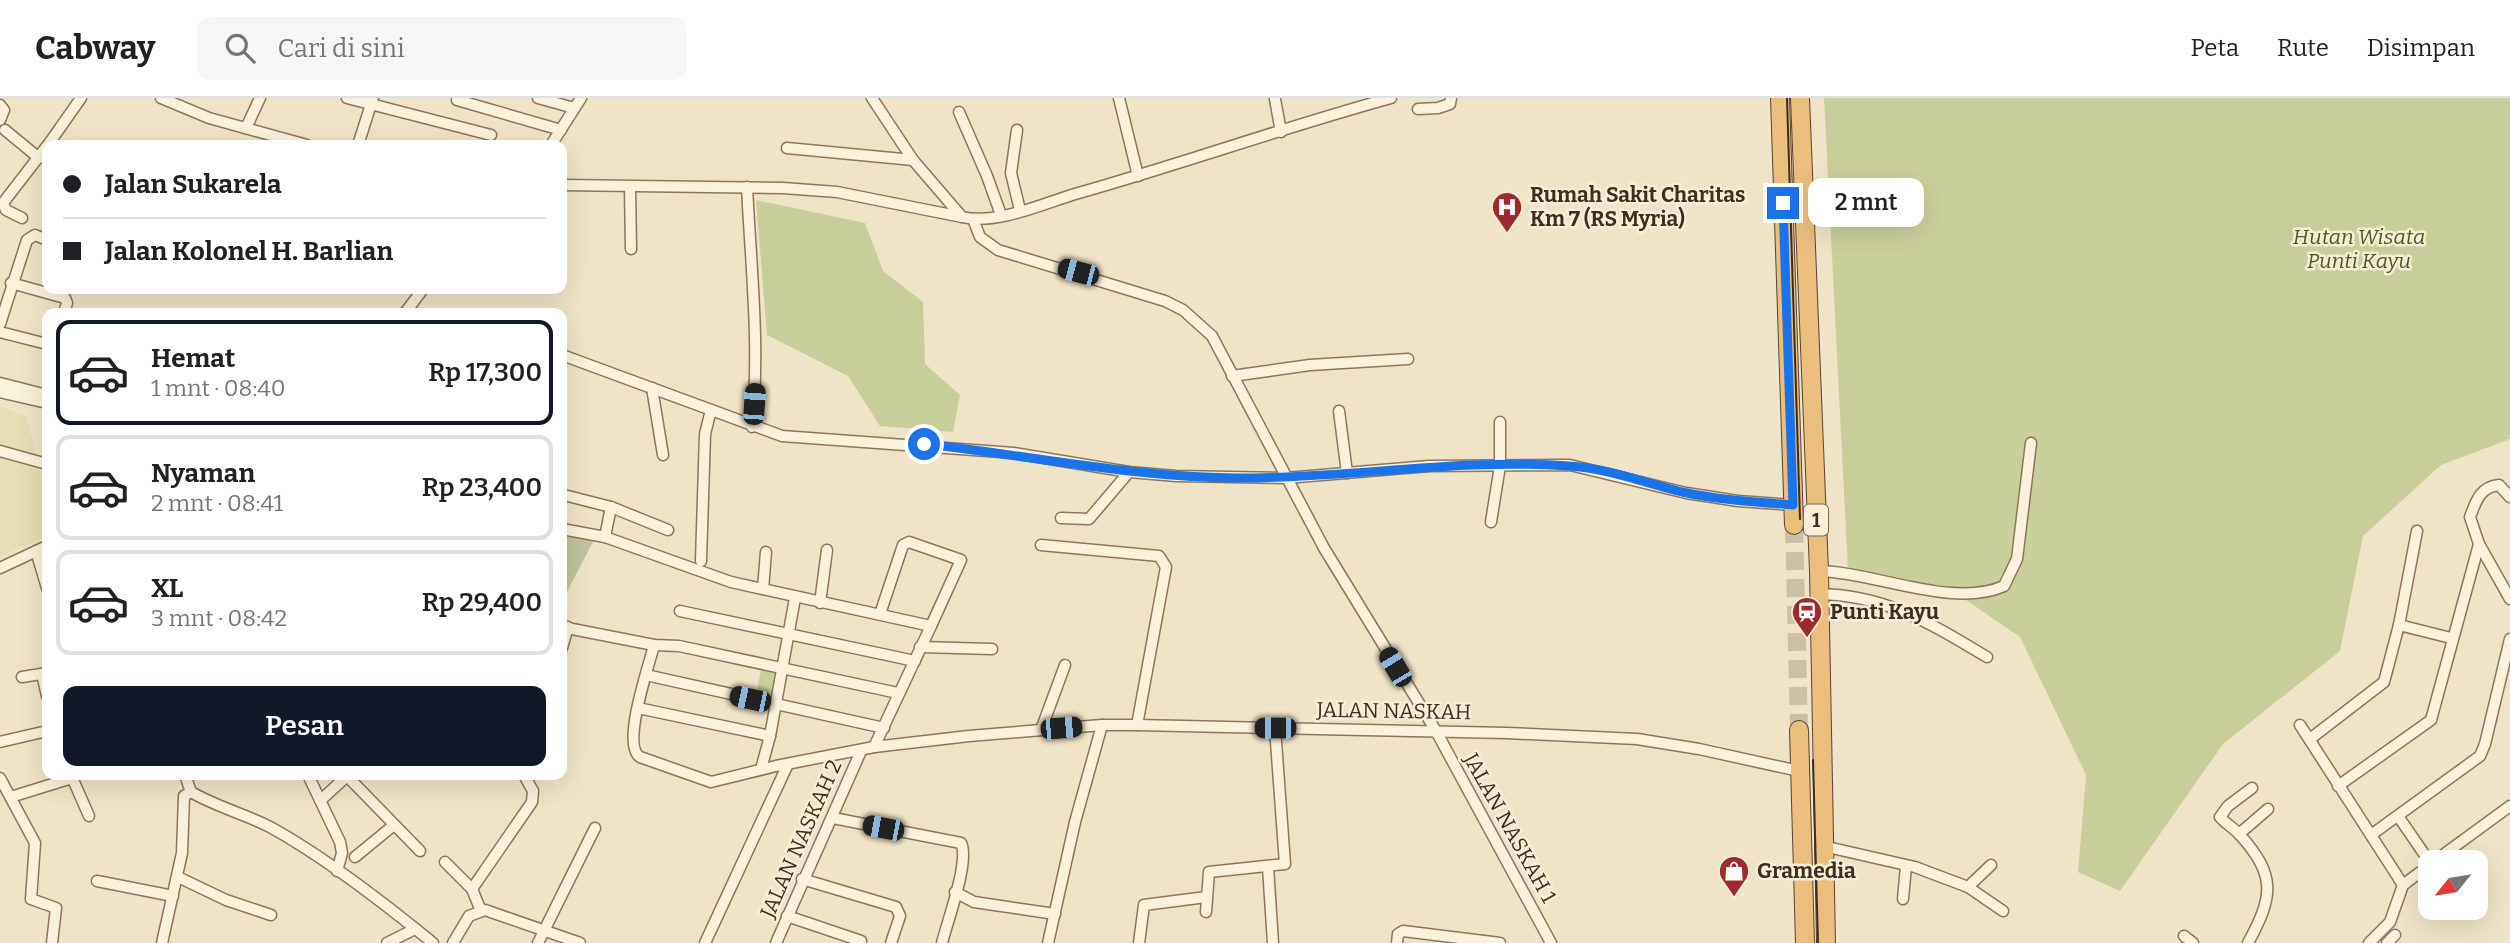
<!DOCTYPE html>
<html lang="id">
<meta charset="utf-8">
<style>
body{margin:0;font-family:Bitter,serif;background:#f6f6f6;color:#202124;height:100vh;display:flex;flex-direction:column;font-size:26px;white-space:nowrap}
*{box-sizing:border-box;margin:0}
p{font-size:23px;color:#757577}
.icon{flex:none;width:38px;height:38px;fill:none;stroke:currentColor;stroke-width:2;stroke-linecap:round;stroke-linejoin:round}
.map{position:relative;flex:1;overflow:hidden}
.drawer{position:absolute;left:42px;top:210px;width:525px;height:472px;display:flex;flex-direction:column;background:#fff;border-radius:14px;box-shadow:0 7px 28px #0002}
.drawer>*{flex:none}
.top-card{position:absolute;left:42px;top:42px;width:525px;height:154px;border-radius:14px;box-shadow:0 7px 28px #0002;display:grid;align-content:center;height:154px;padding:0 21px;background:#fff}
.needle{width:46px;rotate:240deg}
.buttons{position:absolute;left:2418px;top:752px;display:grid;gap:14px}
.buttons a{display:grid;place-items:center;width:70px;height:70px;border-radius:14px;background:#fff;box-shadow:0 7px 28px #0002;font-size:35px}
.end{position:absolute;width:32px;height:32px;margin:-16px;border:9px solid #1a73e8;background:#fff;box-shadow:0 0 0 4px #fff}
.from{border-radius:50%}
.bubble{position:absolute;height:49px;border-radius:14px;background:#fff;box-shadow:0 7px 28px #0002;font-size:23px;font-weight:600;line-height:49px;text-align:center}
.car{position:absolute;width:21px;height:42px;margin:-21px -10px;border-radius:9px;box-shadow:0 0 5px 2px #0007;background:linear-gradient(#222 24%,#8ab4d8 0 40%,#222 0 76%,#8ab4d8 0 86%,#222 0)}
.top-card b{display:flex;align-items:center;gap:24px;height:66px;font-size:26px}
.top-card b+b{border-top:2px solid #e0e0e0}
.top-card i{width:18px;height:18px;background:#202124}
ul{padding:12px 0 0;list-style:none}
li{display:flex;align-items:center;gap:21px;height:105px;margin:0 14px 10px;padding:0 7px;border:4px solid #e0e0e0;border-radius:14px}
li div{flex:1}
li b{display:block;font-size:26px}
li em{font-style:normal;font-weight:600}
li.active{border-color:#111827}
li>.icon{width:63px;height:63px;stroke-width:1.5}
.primary-button{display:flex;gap:14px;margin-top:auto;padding:14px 21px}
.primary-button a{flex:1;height:80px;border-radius:14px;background:#111827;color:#fff;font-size:28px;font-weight:600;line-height:80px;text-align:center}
header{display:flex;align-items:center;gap:42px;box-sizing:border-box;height:98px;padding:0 35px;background:#fff;border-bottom:2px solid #e0e0e0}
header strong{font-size:33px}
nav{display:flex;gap:38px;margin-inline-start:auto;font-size:24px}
.search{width:490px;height:63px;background:#f6f6f6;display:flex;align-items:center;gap:18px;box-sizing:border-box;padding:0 24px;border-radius:14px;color:#757577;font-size:26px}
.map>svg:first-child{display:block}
.farmland{fill:#e6deb5}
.green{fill:#c9cf9b}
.cemetery{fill:#bfc49a}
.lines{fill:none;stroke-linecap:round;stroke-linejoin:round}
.trunk-tunnel{stroke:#ccc0a6;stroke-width:18;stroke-dasharray:18 9;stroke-linecap:butt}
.minor-casing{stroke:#8d765c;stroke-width:13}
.trunk-casing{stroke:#5b4430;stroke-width:20}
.minor{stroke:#faf1dc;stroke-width:10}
.trunk{stroke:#eabe7c;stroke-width:18}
.tram{stroke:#3d2e20;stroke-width:2}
.route{stroke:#1a73e8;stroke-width:9}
.labels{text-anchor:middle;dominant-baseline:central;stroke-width:5;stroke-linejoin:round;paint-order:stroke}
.shield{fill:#f7eed8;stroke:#756857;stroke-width:2}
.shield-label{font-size:19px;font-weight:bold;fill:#3d2e20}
.poi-label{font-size:21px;font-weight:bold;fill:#3d2e20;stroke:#f7eed8;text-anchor:start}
.park-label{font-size:21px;font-style:italic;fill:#4d5a26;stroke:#f7eed8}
.street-label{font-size:21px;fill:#3d2e20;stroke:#f7eed8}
</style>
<header>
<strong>Cabway</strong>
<div class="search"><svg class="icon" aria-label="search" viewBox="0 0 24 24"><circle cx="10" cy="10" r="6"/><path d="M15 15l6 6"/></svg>Cari di sini</div>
<nav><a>Peta</a><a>Rute</a><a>Disimpan</a></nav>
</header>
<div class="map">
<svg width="2510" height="845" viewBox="0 0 2510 845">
<rect width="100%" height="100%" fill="#f0e4c8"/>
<polygon class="farmland" points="0,308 26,318 43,381 45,439 0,459"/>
<g class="green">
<polygon points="1824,0 2510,0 2510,341 2441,367 2363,438 2340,553 2223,646 2120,793 2078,774 2086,677 2020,539 1966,502 1848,473"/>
<polygon points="756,102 865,125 883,173 923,204 925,266 960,297 953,334 880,328 848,278 767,237"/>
<polygon points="761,572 779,575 774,602 756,598"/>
</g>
<polygon class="cemetery" points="562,433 595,440 562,503"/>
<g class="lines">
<polyline class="trunk-tunnel" points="1794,427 1799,632"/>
<g class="minor-casing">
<g id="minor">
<polyline points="161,0 209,20 307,47"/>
<polyline points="347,0 491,37"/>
<polyline points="538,0 574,10"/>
<path d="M872,0L913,62L962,119C997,127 1042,106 1075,96C1181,66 1285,29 1391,0"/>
<polyline points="1119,0 1138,78"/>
<polyline points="1275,1 1281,34"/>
<polyline points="457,2 561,32"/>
<polyline points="0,7 4,12 0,22"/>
<polyline points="1418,11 1438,10 1450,6 1451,0"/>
<polyline points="959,14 987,78 1001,117"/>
<polyline points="246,30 260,0"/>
<polyline points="5,32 39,60"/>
<polyline points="1017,32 1011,75 1020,112"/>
<polyline points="48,47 81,0"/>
<polyline points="358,47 373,0"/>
<polyline points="551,47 581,0"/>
<polyline points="787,50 913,62"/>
<polyline points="562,87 783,90 837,94 962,119"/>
<path d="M747,89C751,170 760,248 752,329"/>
<polyline points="630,90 631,151"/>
<polyline points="22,120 6,112 3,105 47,48"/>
<polyline points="973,121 980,139 998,152 1165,203 1183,212 1212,238 1324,450 1436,633 1551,845"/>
<polyline points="11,185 65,200 67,205 64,215"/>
<polyline points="405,215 423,191"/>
<polyline points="0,226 27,142 35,137 47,142"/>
<polyline points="0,234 47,246"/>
<polyline points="562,257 782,338 1014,355 1129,374 1176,378 1286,380 1429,368 1570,367 1686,395 1738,403 1793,407"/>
<polyline points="1232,278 1310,267 1408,261"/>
<polyline points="0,285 47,297"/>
<polyline points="652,290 663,357"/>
<polyline points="0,294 47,305"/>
<polyline points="1339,313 1347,375"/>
<polyline points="0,353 47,366"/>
<polyline points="568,398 611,409 668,432"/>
<path d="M2510,399L2499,387C2480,389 2476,403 2470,419L2479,446L2510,501"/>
<polyline points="1061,420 1089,421 1129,374"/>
<polyline points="1491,424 1500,368 1500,324"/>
<polyline points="562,431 605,439 731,484 931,528 874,649"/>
<polyline points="605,439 611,409"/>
<polyline points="1041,447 1159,458 1166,469 1137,627"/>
<polyline points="36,453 47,490"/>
<polyline points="701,463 705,336 711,312"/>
<polyline points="0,470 47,448"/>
<path d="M1819,473C1874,474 1953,511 2004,488L2017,461L2031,345"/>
<polyline points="763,491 766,454"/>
<path d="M1819,496C1887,497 1931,526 1987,559"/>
<polyline points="820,505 827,452"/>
<polyline points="680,513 915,563"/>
<polyline points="880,516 903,447 909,444 961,462 931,528"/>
<polyline points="2399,527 2451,540"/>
<polyline points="562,529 654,547 679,548 898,595"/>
<path d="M654,547C649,568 621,647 640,659L711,684L776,668L874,649L969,638L1102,627H1137L1507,635L1637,641L1699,651L1799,673"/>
<polyline points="920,549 992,551"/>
<polyline points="562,550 568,529"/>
<polyline points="42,576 47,598"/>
<polyline points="646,577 884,630"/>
<polyline points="22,579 47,575"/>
<polyline points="638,610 770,638"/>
<polyline points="2300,627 2403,787 2390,824 2369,845"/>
<polyline points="1041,632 1065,567"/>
<polyline points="2310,641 2384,584 2399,527 2417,433"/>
<polyline points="0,644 47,633"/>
<polyline points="761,671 770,638 795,500"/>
<polyline points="71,677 89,718"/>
<polyline points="185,677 191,694"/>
<polyline points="308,677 340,744 342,755 337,773"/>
<polyline points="347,678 420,753"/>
<polyline points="0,680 35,745 31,801 56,810 52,845"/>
<polyline points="2338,688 2431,622 2479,446"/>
<polyline points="14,698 72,680"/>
<polyline points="322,701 348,677"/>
<polyline points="2398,718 2431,766"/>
<path d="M833,720L961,745C970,763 947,824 942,845"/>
<polyline points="2239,736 2268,711"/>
<polyline points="2371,737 2480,658 2485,646 2510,541"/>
<polyline points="1823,748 1915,769 1968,789 1991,767"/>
<polyline points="355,759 394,727"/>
<polyline points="445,764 472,791 481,813"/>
<polyline points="2432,765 2510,708"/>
<polyline points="1268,769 1273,845"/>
<polyline points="178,779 226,802 271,817"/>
<polyline points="802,781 896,809 900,818 891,845"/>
<polyline points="97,783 173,798"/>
<polyline points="2403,787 2431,766"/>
<polyline points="1968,789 2003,813"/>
<polyline points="472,791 532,704 533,693 524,677"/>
<polyline points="955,794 974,804 1055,816"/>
<polyline points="1903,801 1906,768"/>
<polyline points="1206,814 1209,774 1285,766 1275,630"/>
<polyline points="787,818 861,843"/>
<polyline points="2184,838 2193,845"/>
<path d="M162,845L182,755L184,698L191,694C217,709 245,716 270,729C325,759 384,805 433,845"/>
<polyline points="387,845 415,831"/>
<polyline points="453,845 469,818 485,812 580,845"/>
<polyline points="538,845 595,730"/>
<polyline points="705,845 788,666"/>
<polyline points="776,845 861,653"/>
<polyline points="1048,845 1075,724 1102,627"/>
<polyline points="1139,845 1144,807 1206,799"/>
<polyline points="1397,845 1398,836 1403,833 1500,845"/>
<path d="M2248,845C2273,799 2277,778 2240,737C2234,730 2226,726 2220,719L2228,708L2252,690"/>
<polyline points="2387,845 2395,837"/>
</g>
</g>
<g class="trunk-casing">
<g id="trunk">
<polyline points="1780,0 1794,427"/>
<polyline points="1800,0 1819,473 1826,845"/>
<polyline points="1799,632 1805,845"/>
</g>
</g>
<use href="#minor" class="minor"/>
<use href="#trunk" class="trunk"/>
<g class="tram">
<polyline points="1787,0 1800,421"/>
<polyline points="1813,662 1818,845"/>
</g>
</g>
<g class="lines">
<path class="route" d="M924,346C1027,357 1130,379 1235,380C1346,381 1457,360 1569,368C1607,370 1645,385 1682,394C1719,402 1756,404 1793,407L1783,105"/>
</g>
<defs>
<g id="hospital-pin" transform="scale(1.575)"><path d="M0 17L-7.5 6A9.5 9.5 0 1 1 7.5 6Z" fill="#9e2a2b" stroke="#f7eed8"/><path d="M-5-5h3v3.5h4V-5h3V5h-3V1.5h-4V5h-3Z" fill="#fff"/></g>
<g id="station-pin" transform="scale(1.575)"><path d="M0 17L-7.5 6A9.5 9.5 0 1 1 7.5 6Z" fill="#9e2a2b" stroke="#f7eed8"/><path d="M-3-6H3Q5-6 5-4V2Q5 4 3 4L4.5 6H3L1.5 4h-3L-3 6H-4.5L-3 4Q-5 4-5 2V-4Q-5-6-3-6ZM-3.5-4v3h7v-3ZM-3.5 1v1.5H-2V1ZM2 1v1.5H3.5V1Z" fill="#fff"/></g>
<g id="shop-pin" transform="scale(1.575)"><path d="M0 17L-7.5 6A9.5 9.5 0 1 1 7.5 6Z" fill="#9e2a2b" stroke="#f7eed8"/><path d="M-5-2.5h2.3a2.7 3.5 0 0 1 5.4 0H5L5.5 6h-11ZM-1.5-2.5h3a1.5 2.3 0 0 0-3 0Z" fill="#fff"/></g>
</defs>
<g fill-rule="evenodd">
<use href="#hospital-pin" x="1507" y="109"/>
<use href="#station-pin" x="1807" y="514"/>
<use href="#shop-pin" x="1734" y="773"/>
</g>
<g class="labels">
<rect class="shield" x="1804" y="406.5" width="24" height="31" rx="5"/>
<g class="shield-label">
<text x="1816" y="422">1</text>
</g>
<g class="poi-label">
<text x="1530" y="97">Rumah Sakit Charitas<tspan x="1530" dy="24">Km 7 (RS Myria)</tspan></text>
<text x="1830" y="514">Punti Kayu</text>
<text x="1757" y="773">Gramedia</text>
</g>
<g class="park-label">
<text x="2359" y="139">Hutan Wisata<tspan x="2359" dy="24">Punti Kayu</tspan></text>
</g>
<g class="street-label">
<text transform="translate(1394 613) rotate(1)">JALAN NASKAH</text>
<text transform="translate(1510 730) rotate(61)">JALAN NASKAH 1</text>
<text transform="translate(801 741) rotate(-66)">JALAN NASKAH 2</text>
</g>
</g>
</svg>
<div class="buttons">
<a><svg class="needle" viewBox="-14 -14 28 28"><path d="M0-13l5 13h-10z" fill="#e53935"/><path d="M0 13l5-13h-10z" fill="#757577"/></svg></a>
</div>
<i class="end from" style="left:924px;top:346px"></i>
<i class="end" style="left:1783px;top:105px"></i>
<div class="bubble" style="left:1808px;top:80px;width:116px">2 mnt</div>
<i class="car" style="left:1078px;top:174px;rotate:285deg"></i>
<i class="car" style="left:754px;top:306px;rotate:4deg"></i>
<i class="car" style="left:1395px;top:569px;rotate:329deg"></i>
<i class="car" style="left:750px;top:601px;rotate:282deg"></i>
<i class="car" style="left:1061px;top:630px;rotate:85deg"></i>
<i class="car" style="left:1275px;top:630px;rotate:270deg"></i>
<i class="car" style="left:883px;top:730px;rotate:281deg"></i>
<div class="top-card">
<b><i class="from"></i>Jalan Sukarela</b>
<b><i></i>Jalan Kolonel H. Barlian</b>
</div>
<section class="drawer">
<ul>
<li class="active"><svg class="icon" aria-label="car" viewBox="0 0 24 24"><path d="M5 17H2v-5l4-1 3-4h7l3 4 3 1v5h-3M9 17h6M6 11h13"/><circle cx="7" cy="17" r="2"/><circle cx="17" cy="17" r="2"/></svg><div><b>Hemat</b><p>1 mnt · 08:40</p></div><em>Rp 17,300</em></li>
<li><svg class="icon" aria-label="car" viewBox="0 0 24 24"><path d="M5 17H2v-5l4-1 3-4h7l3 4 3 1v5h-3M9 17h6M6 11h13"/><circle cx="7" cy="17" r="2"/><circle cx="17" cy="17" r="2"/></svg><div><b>Nyaman</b><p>2 mnt · 08:41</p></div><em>Rp 23,400</em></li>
<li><svg class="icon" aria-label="car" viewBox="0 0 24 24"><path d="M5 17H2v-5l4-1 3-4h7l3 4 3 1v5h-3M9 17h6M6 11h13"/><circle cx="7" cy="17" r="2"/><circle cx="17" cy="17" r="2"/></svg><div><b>XL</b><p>3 mnt · 08:42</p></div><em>Rp 29,400</em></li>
</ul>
<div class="primary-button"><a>Pesan</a></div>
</section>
</div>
